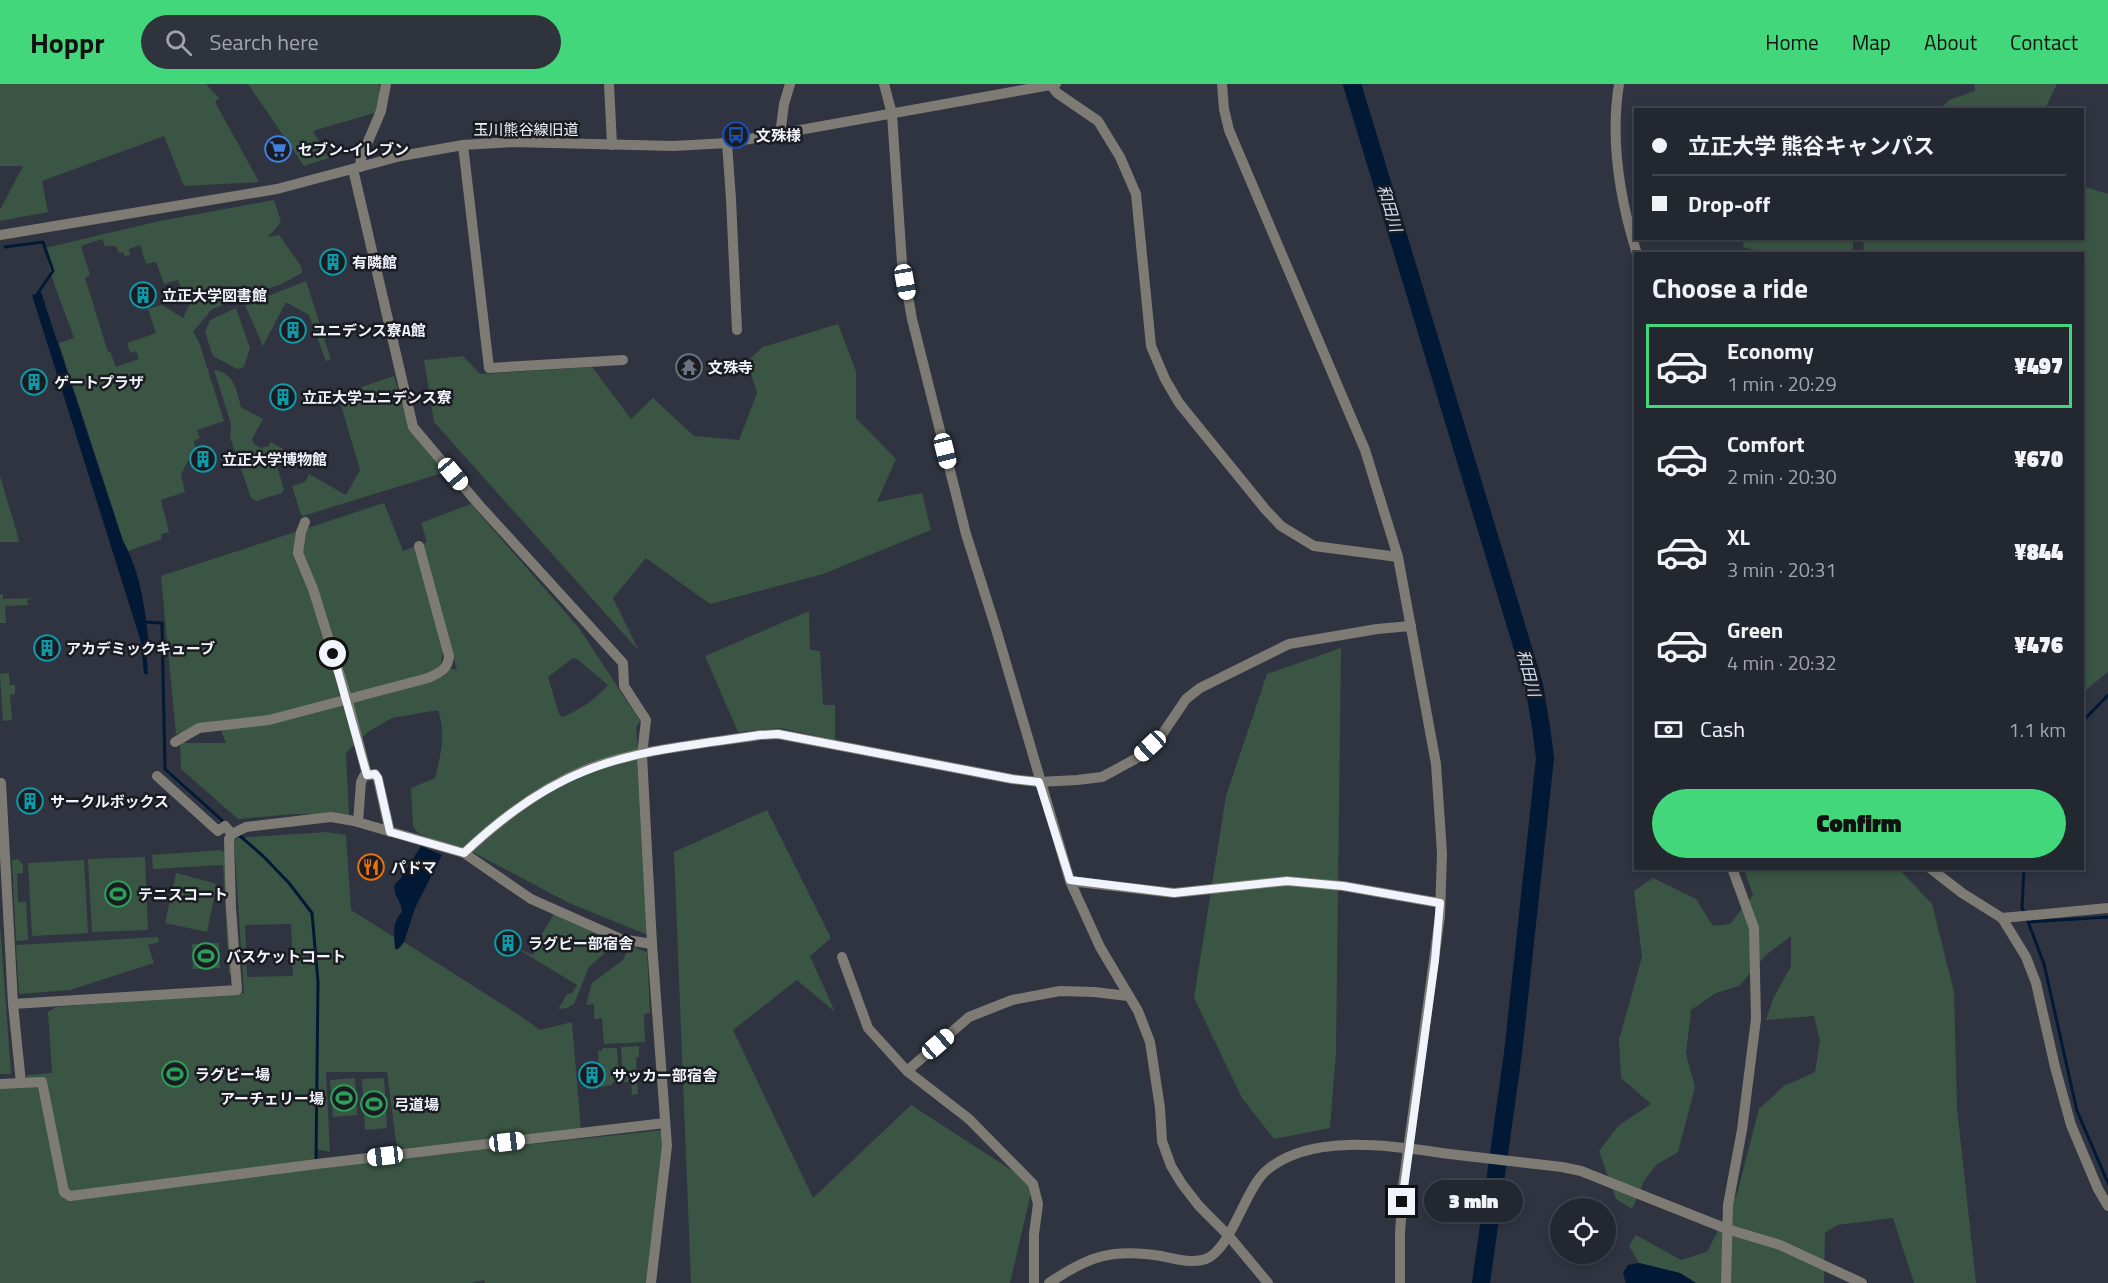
<!DOCTYPE html>
<meta charset="utf-8">
<style>
body{margin:0;font-family:"Titillium Web","Noto Sans JP",sans-serif;background:#2f333c;color:#f1f3f6;height:100vh;display:flex;flex-direction:column;font-size:22px;white-space:nowrap}
*{box-sizing:border-box;margin:0}
p{font-size:20px;color:#a3a5ab}
.icon{flex:none;width:33px;height:33px;fill:none;stroke:currentColor;stroke-width:2;stroke-linecap:round;stroke-linejoin:round}
.map{position:relative;flex:1;overflow:hidden}
.side{position:absolute;left:1634px;top:168px;width:450px;height:618px;display:flex;flex-direction:column;background:#232730;border-radius:0px;box-shadow:0 3px 9px #0003,0 0 0 2px #40444c}
.side>*{flex:none}
.guide{position:absolute;left:1634px;top:24px;width:450px;height:132px;border-radius:0px;box-shadow:0 3px 9px #0003,0 0 0 2px #40444c;display:grid;align-content:center;height:132px;padding:0 18px;background:#232730}
.fabs{position:absolute;left:1550px;top:1114px;display:grid;gap:12px}
.fabs a{display:grid;place-items:center;width:66px;height:66px;border-radius:50%;background:#232730;box-shadow:0 3px 9px #0003,0 0 0 2px #40444c;font-size:30px}
.end{position:absolute;width:27px;height:27px;margin:-14px;border:8px solid #f1f4fc;background:#111;box-shadow:0 0 0 3px #111}
.from{border-radius:50%}
.bubble{position:absolute;height:42px;border-radius:21px;background:#232730;box-shadow:0 3px 9px #0003,0 0 0 2px #40444c;font-size:20px;font-weight:800;line-height:42px;text-align:center}
.car{position:absolute;width:18px;height:36px;margin:-18px -9px;border-radius:8px;box-shadow:0 0 4px 2px #0007;background:linear-gradient(#fff 24%,#345 0 40%,#fff 0 76%,#345 0 86%,#fff 0)}
.guide b{display:flex;align-items:center;gap:21px;height:57px;font-size:22px}
.guide b+b{border-top:2px solid #40444c}
.guide i{width:15px;height:15px;background:#f1f3f6}
ul{padding:0;list-style:none}
li{display:flex;align-items:center;gap:18px;height:84px;margin:0 12px 9px;padding:0 6px;border:3px solid transparent;border-radius:0px}
li div{flex:1}
li b{display:block;font-size:22px}
li em{font-style:normal;font-weight:800}
li.on{border-color:#43d77b}
li>.icon{width:54px;height:54px;stroke-width:1.5}
h2{padding:0 18px;font-size:27px;line-height:72px}
.pay{display:flex;align-items:center;gap:15px;height:66px;padding:0 18px;font-size:22px}
.pay p{margin-inline-start:auto}
.button{display:flex;gap:12px;margin-top:auto;padding:12px 18px}
.button a{flex:1;height:69px;border-radius:36px;background:#43d77b;color:#111;font-size:24px;font-weight:800;line-height:69px;text-align:center}
header{display:flex;align-items:center;gap:36px;box-sizing:border-box;height:84px;padding:0 30px;background:#43d77b;color:#111}
header strong{font-size:28px}
nav{display:flex;gap:33px;margin-inline-start:auto;font-size:21px}
.search{width:420px;height:54px;background:#2f333c;display:flex;align-items:center;gap:15px;box-sizing:border-box;padding:0 21px;border-radius:33px;color:#a3a5ab;font-size:22px}
.map>svg:first-child{display:block}
.green{fill:#3a5544;fill-rule:evenodd}
.water{fill:#021936}
.lines{fill:none;stroke-linecap:round;stroke-linejoin:round}
.stream{stroke:#021936;stroke-width:3}
.river{stroke:#021936;stroke-width:18}
.minor{stroke:#7e7b75;stroke-width:10}
.route{stroke:#f1f4fc;stroke-width:8}
.labels{text-anchor:middle;dominant-baseline:central;stroke-width:5;stroke-linejoin:round;paint-order:stroke}
.street-label{font-size:15px;fill:#f1f4fc;stroke:#1a1c21}
.poi-label{font-size:15px;font-weight:bold;fill:#f1f4fc;stroke:#1a1c21;text-anchor:start}
.water-label{font-size:16px;font-style:italic;fill:#cbddf4;stroke:#1a1c21}
</style>
<header>
<strong>Hoppr</strong>
<div class="search"><svg class="icon" aria-label="search" viewBox="0 0 24 24"><circle cx="10" cy="10" r="6"/><path d="M15 15l6 6"/></svg>Search here</div>
<nav><a>Home</a><a>Map</a><a>About</a><a>Contact</a></nav>
</header>
<div class="map">
<svg width="2108" height="1199" viewBox="0 0 2108 1199">
<rect width="100%" height="100%" fill="#2f3440"/>
<g class="green">
<polygon points="0,0 206,0 219,14 215,18 259,98 184,102 164,52 42,97 48,128 0,137 0,126 23,82 0,82"/>
<polygon points="248,0 379,0 381,27 313,47 329,74 304,82"/>
<polygon points="1974,0 2057,0 2045,25 1940,25 1949,16 1975,7"/>
<polygon points="2082,102 2108,110 2108,588 2082,609 2082,170 1863,169 1864,155 2082,154"/>
<path d="M274,116L281,138L268,153L279,151L301,182L302,189L281,200L212,225L193,248L199,258L224,337L197,346L200,354L194,357L195,364L181,390L185,408L161,416L169,448L161,450L162,455L128,467L123,457L59,259L74,254L51,191L45,164L160,137ZM102,155L105,162H116L119,169L123,168L125,172L130,171L129,165L140,161L146,180L156,178L164,200L178,196L183,210L192,215L183,234L162,221L148,225L156,249L127,259L130,269L136,267L139,275L116,283L110,267L108,268L85,194L90,191L81,162Z"/>
<polygon points="1744,155 1853,155 1853,164 1849,169 1767,169 1743,163"/>
<polygon points="306,197 310,209 331,276 326,277 309,231 286,218 263,262 245,221"/>
<polygon points="236,224 250,264 244,283 237,285 213,272 205,248 210,236"/>
<polygon points="838,240 856,287 856,334 896,375 877,418 922,409 931,446 823,490 710,520 646,474 613,514 639,567 434,338 424,276 463,272 480,290 592,283 631,335 653,314 694,352 739,356 757,309 747,277 763,263"/>
<path d="M214,286C234,288 237,307 241,323L263,335L252,355L255,361L261,364L269,362L271,358L285,366L277,382L284,406L282,409L256,417L251,414L230,353L231,340Z"/>
<polygon points="394,292 408,341 449,387 303,432 301,431 292,402 305,398 309,390 346,411 360,386 338,311"/>
<polygon points="0,392 17,449 19,458 0,458"/>
<path d="M384,419L403,467L416,462L443,565L441,582L457,586L423,460L427,458L421,439L471,420L579,544L640,637L636,644L653,853L569,819L463,763L439,758L418,749L413,742L411,704L435,694C441,670 446,650 438,626L392,634L368,648L346,669L349,731L294,730L238,735L181,685L180,659H226L220,644L176,650L161,492ZM573,574L577,575L608,601C595,616 580,626 562,633L559,630L548,593Z"/>
<polygon points="3,510 3,515 33,514 27,516 28,521 5,522 6,539 0,539 0,511"/>
<polygon points="809,527 810,566 820,567 823,621 835,621 835,656 781,644 738,648 705,572"/>
<polygon points="1341,564 1336,967 1330,1044 1274,1055 1242,1014 1194,914 1226,712 1267,590"/>
<polygon points="9,589 10,601 15,601 15,610 10,611 12,636 3,637 0,590"/>
<polygon points="767,726 831,854 810,872 835,928 797,896 733,946 813,1114 911,1021 1033,1100 1010,1199 691,1199 674,768"/>
<path d="M327,748L346,751L351,826L394,853L395,864H400L404,858L519,931L540,946L572,938L581,1046L397,1065L387,988H326L330,1068L316,1065V1078L71,1111L66,1107L43,997H25L27,991L52,989L48,928L56,923L244,909L234,756L237,754ZM291,840L293,892L247,893L245,841Z"/>
<polygon points="221,766 225,769 232,890 229,890 223,781 153,785 152,771"/>
<polygon points="145,773 148,846 92,848 88,775"/>
<polygon points="18,775 23,781 23,789 17,790 18,818 26,818 28,856 16,857 12,776"/>
<polygon points="84,776 88,849 32,852 28,779"/>
<polygon points="1898,784 1932,820 1954,908 1957,1024 1976,1199 1914,1199 1893,1134 1837,1141 1825,1149 1824,1199 1696,1199 1680,1189 1639,1179 1629,1162 1636,1151 1681,1176 1707,1168 1737,1110 1759,1025 1784,1002 1815,988 1820,957 1814,932 1766,936 1773,915 1791,882 1791,852 1766,871 1739,902 1716,909 1691,926 1686,970 1695,1003 1678,1068 1656,1081 1644,1097 1632,1125 1616,1115 1599,1067 1618,1042 1651,1020 1621,994 1619,956 1642,873 1634,807 1653,794 1696,815 1713,842 1730,840 1753,811 1744,785"/>
<polygon points="176,789 217,800 207,848 165,839"/>
<polygon points="554,830 612,855 607,867 589,883 574,920 567,924 558,925 568,909 571,910 577,901 516,864 533,871 540,859 538,857"/>
<polygon points="0,841 11,990 0,990"/>
<polygon points="158,853 159,858 148,861 154,879 70,906 19,910 16,861"/>
<polygon points="219,859 220,884 193,885 192,860"/>
<polygon points="630,862 647,868 650,929 644,930 645,958 604,960 602,934 594,935 594,920 586,921 592,899 623,876"/>
<polygon points="639,962 639,973 636,974 638,1010 632,1011 631,998 623,998 621,963"/>
<polygon points="602,964 617,964 619,998 613,998 612,1001 600,1003 598,967 602,967"/>
<polygon points="355,994 357,1031 333,1033 330,996"/>
<polygon points="384,994 387,1044 365,1046 362,995"/>
<polygon points="37,1002 62,1111 663,1046 665,1064 649,1199 485,1199 484,1196 472,1199 0,1199 0,1003"/>
</g>
<g class="water">
<path d="M41,208L123,457C141,489 145,525 149,561L146,562L148,590H144L141,558L32,211Z"/>
<path d="M421,762L442,771L415,824L404,858L397,866L395,864C395,850 391,840 402,828C402,817 392,811 395,800L401,794Z"/>
<polygon points="1639,1179 1680,1189 1696,1199 1626,1199 1623,1189 1628,1181"/>
</g>
<g class="lines">
<g class="stream">
<polyline points="5,163 43,158 53,187 38,209 38,211"/>
<polyline points="143,538 162,539 165,685 225,739"/>
<polyline points="2082,638 2108,611"/>
<polyline points="239,751 263,772 289,799 312,829 318,898 316,1078"/>
<polyline points="2024,784 2022,824 2025,829"/>
<polyline points="2027,835 2044,880 2077,1027 2108,1099"/>
<polyline points="2028,838 2108,833"/>
</g>
<polyline class="river" points="1352,0 1534,601 1541,643 1545,674 1513,969 1481,1199"/>
<g class="minor">
<polyline points="609,0 612,61"/>
<polyline points="884,0 892,30 902,179 912,235 966,450 996,545 1070,797 1100,863 1138,927 1150,958 1160,1024 1162,1057 1171,1082 1182,1100 1199,1122 1228,1151 1268,1199"/>
<polyline points="1222,0 1224,25 1229,46 1365,366 1398,473 1436,680 1442,769 1440,832 1403,1102 1400,1150 1400,1199"/>
<path d="M1619,0C1610,56 1620,116 1637,170"/>
<polyline points="1051,1 1057,9 1098,37 1120,73 1136,110 1151,262 1165,295 1179,319 1265,425 1281,442 1314,462 1398,473"/>
<polyline points="780,51 784,20 790,0"/>
<polyline points="727,59 731,115 737,246"/>
<polyline points="463,61 489,284 623,276"/>
<polyline points="360,83 361,74 381,27 386,0"/>
<polyline points="353,85 413,343 480,422 623,579 624,602 646,636 642,671 652,860 667,1062 651,1199"/>
<polyline points="0,151 277,105 401,72 463,61 512,58 673,62 727,59 1056,0"/>
<polyline points="305,438 301,448 298,469 313,505 347,614 367,691"/>
<path d="M175,658L199,644L269,636L428,594C439,589 448,586 449,572L419,462"/>
<polyline points="157,692 218,747 225,742 232,750"/>
<polyline points="1,699 13,920 21,999"/>
<polyline points="358,738 361,698 364,692 375,690 378,695 390,748"/>
<path d="M464,769C499,736 539,705 585,686C638,665 704,660 760,651L778,650L1012,695L1039,698L1077,696L1102,693L1139,673L1161,652L1186,615L1200,604L1289,560L1377,545L1411,542"/>
<polyline points="1930,784 1962,809 2002,834 2026,873 2036,899 2055,983 2071,1041 2098,1105 2108,1122"/>
<polyline points="1070,797 1174,809 1287,797 1343,802 1440,819"/>
<polyline points="2002,834 2108,824"/>
<polyline points="842,873 868,944 907,987 969,1035 1033,1100 1038,1120 1034,1150 1034,1199"/>
<polyline points="13,920 237,906 231,824 229,755 232,750 246,743 331,733 354,737 464,769 531,815 621,855 652,860"/>
<polyline points="907,987 969,933 1012,916 1060,907 1094,908 1128,912"/>
<polyline points="0,1000 42,998 64,1108 70,1112 317,1080 665,1039"/>
<path d="M1049,1199C1089,1172 1112,1164 1161,1172C1175,1175 1192,1180 1206,1175C1232,1164 1245,1104 1267,1086C1315,1046 1401,1064 1458,1071C1493,1075 1527,1079 1562,1083L1581,1087L1727,1145L1780,1161L1862,1199"/>
<polyline points="1726,1199 1728,1121 1742,1046 1756,935 1754,844 1732,784"/>
</g>
</g>
<g class="lines">
<path class="route" d="M333,570L367,691L375,690L378,694L390,748L464,769C499,736 539,705 585,687C638,665 703,660 760,651L778,650L1012,695L1039,698L1070,796L1174,809L1287,797L1343,802L1440,819L1435,876L1402,1118"/>
</g>
<defs>
<g id="bus-ring" transform="scale(1.35)"><circle r="9.5" fill="#1a1c21" stroke="#1a4fb4" stroke-width="1.5"/><path d="M-5-6H5V4H4V6H2V4H-2V6H-4V4H-5ZM-3.5-4V0h7V-4ZM-3.5 1.2v1.5H-2V1.2ZM2 1.2v1.5H3.5V1.2Z" fill="#1a4fb4"/></g>
<g id="supermarket-ring" transform="scale(1.35)"><circle r="9.5" fill="#1a1c21" stroke="#3f7fe0" stroke-width="1.5"/><path d="M-6-5.5h2.5l.6 2H6L4.5 2H-2.5L-4.4-4H-6ZM-1.5 3.2a1.3 1.3 0 1 0 .1 0ZM3 3.2a1.3 1.3 0 1 0 .1 0Z" fill="#3f7fe0"/></g>
<g id="building-ring" transform="scale(1.35)"><circle r="9.5" fill="#1a1c21" stroke="#0f9aa8" stroke-width="1.5"/><path d="M-4-6H4V6H1V3H-1V6H-4ZM-2.5-4.3h1.7v1.8h-1.7ZM.8-4.3h1.7v1.8H.8ZM-2.5-1h1.7V.8h-1.7ZM.8-1h1.7V.8H.8Z" fill="#0f9aa8"/></g>
<g id="temple-ring" transform="scale(1.35)"><circle r="9.5" fill="#1a1c21" stroke="#6b7280" stroke-width="1.5"/><path d="M0-6L5-2H3V0L6.5 2.5H4V6H1.5V3h-3V6H-4V2.5H-6.5L-3 0V-2H-5Z" fill="#6b7280"/></g>
<g id="restaurant-ring" transform="scale(1.35)"><circle r="9.5" fill="#1a1c21" stroke="#e8710a" stroke-width="1.5"/><path d="M-5-6h1v4h1v-4h1v4h1v-4h1v5L-1.5 .5V6h-2V.5L-5-1ZM5-6V6H3V1.5H1.5Q1.5-4 5-6Z" fill="#e8710a"/></g>
<g id="stadium-ring" transform="scale(1.35)"><circle r="9.5" fill="#1a1c21" stroke="#2e9e5b" stroke-width="1.5"/><path d="M0-5a6.5 5 0 1 0 0 10a6.5 5 0 1 0 0-10ZM-3.5-1.8h7v3.6h-7Z" fill="#2e9e5b"/></g>
</defs>
<g fill-rule="evenodd">
<use href="#bus-ring" x="736" y="51"/>
<use href="#supermarket-ring" x="278" y="65"/>
<use href="#building-ring" x="333" y="178"/>
<use href="#building-ring" x="143" y="211"/>
<use href="#building-ring" x="293" y="246"/>
<use href="#temple-ring" x="689" y="283"/>
<use href="#building-ring" x="34" y="298"/>
<use href="#building-ring" x="283" y="313"/>
<use href="#building-ring" x="203" y="375"/>
<use href="#building-ring" x="47" y="564"/>
<use href="#building-ring" x="30" y="717"/>
<use href="#restaurant-ring" x="371" y="783"/>
<use href="#stadium-ring" x="118" y="810"/>
<use href="#building-ring" x="508" y="859"/>
<use href="#stadium-ring" x="206" y="872"/>
<use href="#stadium-ring" x="175" y="990"/>
<use href="#building-ring" x="592" y="991"/>
<use href="#stadium-ring" x="344" y="1014"/>
<use href="#stadium-ring" x="374" y="1020"/>
</g>
<g class="labels">
<g class="street-label">
<text x="526" y="45">玉川熊谷線旧道</text>
</g>
<g class="poi-label">
<text x="756" y="51">文殊様</text>
<text x="298" y="65">セブン-イレブン</text>
<text x="352" y="178">有隣館</text>
<text x="162" y="211">立正大学図書館</text>
<text x="312" y="246">ユニデンス寮A館</text>
<text x="708" y="283">文殊寺</text>
<text x="54" y="298">ゲートプラザ</text>
<text x="302" y="313">立正大学ユニデンス寮</text>
<text x="222" y="375">立正大学博物館</text>
<text x="66" y="564">アカデミックキューブ</text>
<text x="50" y="717">サークルボックス</text>
<text x="391" y="783">パドマ</text>
<text x="138" y="810">テニスコート</text>
<text x="528" y="859">ラグビー部宿舎</text>
<text x="226" y="872">バスケットコート</text>
<text x="195" y="990">ラグビー場</text>
<text x="612" y="991">サッカー部宿舎</text>
<text x="324" y="1014" text-anchor="end">アーチェリー場</text>
<text x="394" y="1020">弓道場</text>
</g>
<g class="water-label">
<text transform="translate(1390 124) rotate(73)">和田川</text>
<text transform="translate(1529 589) rotate(75)">和田川</text>
</g>
</g>
</svg>
<div class="fabs">
<a><svg class="icon" aria-label="locate" viewBox="0 0 24 24"><circle cx="12" cy="12" r="6"/><path d="M12 2v4M12 18v4M2 12h4M18 12h4"/></svg></a>
</div>
<i class="end from" style="left:333px;top:570px"></i>
<i class="end" style="left:1402px;top:1118px"></i>
<div class="bubble" style="left:1424px;top:1096px;width:99px">3 min</div>
<i class="car" style="left:905px;top:198px;rotate:170deg"></i>
<i class="car" style="left:945px;top:367px;rotate:166deg"></i>
<i class="car" style="left:453px;top:390px;rotate:140deg"></i>
<i class="car" style="left:1150px;top:662px;rotate:227deg"></i>
<i class="car" style="left:938px;top:960px;rotate:49deg"></i>
<i class="car" style="left:507px;top:1058px;rotate:83deg"></i>
<i class="car" style="left:385px;top:1072px;rotate:263deg"></i>
<div class="guide">
<b><i class="from"></i>立正大学 熊谷キャンパス</b>
<b><i></i>Drop-off</b>
</div>
<section class="side">
<h2>Choose a ride</h2>
<ul>
<li class="on"><svg class="icon" aria-label="car" viewBox="0 0 24 24"><path d="M5 17H2v-5l4-1 3-4h7l3 4 3 1v5h-3M9 17h6M6 11h13"/><circle cx="7" cy="17" r="2"/><circle cx="17" cy="17" r="2"/></svg><div><b>Economy</b><p>1 min · 20:29</p></div><em>¥497</em></li>
<li><svg class="icon" aria-label="car" viewBox="0 0 24 24"><path d="M5 17H2v-5l4-1 3-4h7l3 4 3 1v5h-3M9 17h6M6 11h13"/><circle cx="7" cy="17" r="2"/><circle cx="17" cy="17" r="2"/></svg><div><b>Comfort</b><p>2 min · 20:30</p></div><em>¥670</em></li>
<li><svg class="icon" aria-label="car" viewBox="0 0 24 24"><path d="M5 17H2v-5l4-1 3-4h7l3 4 3 1v5h-3M9 17h6M6 11h13"/><circle cx="7" cy="17" r="2"/><circle cx="17" cy="17" r="2"/></svg><div><b>XL</b><p>3 min · 20:31</p></div><em>¥844</em></li>
<li><svg class="icon" aria-label="car" viewBox="0 0 24 24"><path d="M5 17H2v-5l4-1 3-4h7l3 4 3 1v5h-3M9 17h6M6 11h13"/><circle cx="7" cy="17" r="2"/><circle cx="17" cy="17" r="2"/></svg><div><b>Green</b><p>4 min · 20:32</p></div><em>¥476</em></li>
</ul>
<div class="pay"><svg class="icon" aria-label="cash" viewBox="0 0 24 24"><path d="M3 7h18v10H3z"/><circle cx="12" cy="12" r="2"/></svg>Cash<p>1.1 km</p></div>
<div class="button"><a>Confirm</a></div>
</section>
</div>
